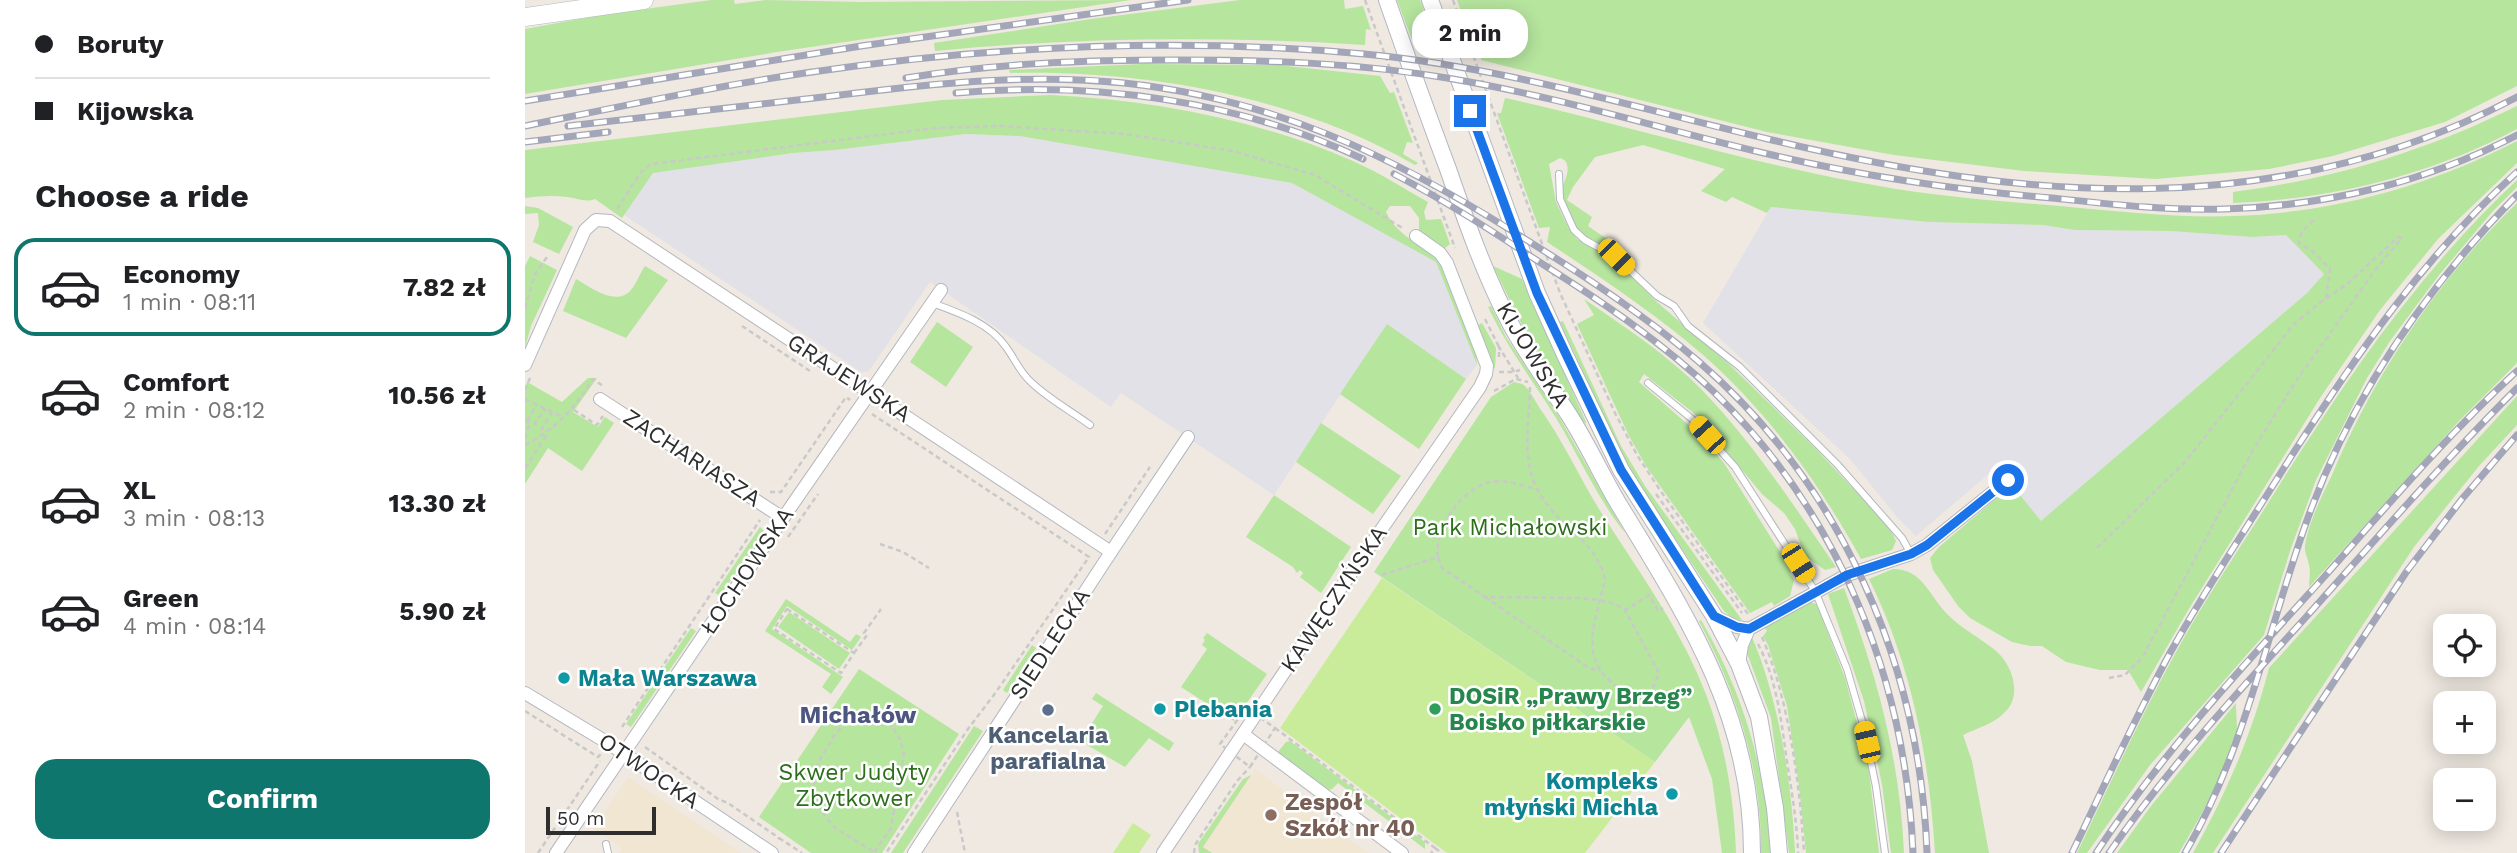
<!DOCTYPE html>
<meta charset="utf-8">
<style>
body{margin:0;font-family:"Work Sans",sans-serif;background:#f6f6f6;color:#202124;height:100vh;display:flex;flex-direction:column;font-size:26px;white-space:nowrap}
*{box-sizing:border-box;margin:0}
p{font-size:23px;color:#757577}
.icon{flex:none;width:38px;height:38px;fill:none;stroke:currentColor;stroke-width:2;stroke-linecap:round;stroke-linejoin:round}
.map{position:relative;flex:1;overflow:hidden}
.sheet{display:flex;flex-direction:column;background:#fff;width:525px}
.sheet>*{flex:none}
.hud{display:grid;align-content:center;height:154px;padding:0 35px;background:#fff}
.controls{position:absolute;left:1908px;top:614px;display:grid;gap:14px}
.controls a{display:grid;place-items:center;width:63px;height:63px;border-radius:14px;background:#fff;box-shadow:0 4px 18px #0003;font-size:35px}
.scale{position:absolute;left:21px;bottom:18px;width:110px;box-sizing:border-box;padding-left:7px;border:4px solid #2e2e2e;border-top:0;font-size:19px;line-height:24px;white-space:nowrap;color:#2e2e2e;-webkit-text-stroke:5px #fff;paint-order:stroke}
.end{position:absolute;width:32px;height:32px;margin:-16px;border:9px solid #1a73e8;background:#fff;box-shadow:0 0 0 4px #fff}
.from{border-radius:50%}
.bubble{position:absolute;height:49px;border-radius:21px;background:#fff;box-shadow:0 4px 18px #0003;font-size:23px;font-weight:700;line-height:49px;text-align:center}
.car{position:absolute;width:21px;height:42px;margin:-21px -10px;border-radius:9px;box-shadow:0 0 5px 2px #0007;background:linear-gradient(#f5c518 24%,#345 0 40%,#f5c518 0 76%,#345 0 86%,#f5c518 0)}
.hud b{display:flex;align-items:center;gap:24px;height:66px;font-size:26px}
.hud b+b{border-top:2px solid #e0e0e0}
.hud i{width:18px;height:18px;background:#202124}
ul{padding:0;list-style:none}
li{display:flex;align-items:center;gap:21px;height:98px;margin:0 14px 10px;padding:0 21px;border:4px solid transparent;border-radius:21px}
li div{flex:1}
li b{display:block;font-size:26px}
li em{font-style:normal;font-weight:700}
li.selected{border-color:#0f766e}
li>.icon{width:63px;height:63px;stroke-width:1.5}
h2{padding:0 35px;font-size:32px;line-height:84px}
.primary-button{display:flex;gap:14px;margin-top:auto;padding:14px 35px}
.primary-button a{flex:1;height:80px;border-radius:21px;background:#0f766e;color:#fff;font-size:28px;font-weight:700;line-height:80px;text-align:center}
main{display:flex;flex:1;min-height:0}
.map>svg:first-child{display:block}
.industrial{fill:#e3e1e8}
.education{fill:#f0e6d1}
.green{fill:#b6e59e}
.pitch{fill:#c9ec9a}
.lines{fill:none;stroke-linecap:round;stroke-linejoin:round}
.service-casing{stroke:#b4b7c1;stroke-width:8}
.minor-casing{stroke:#b4b7c1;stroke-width:14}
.tertiary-casing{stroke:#b4b7c1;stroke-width:18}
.secondary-casing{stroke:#b4b7c1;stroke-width:19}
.path{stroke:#c9c9c9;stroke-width:2.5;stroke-dasharray:5 3.5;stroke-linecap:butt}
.service{stroke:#fff;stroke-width:6}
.minor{stroke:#fff;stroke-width:12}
.tertiary{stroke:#fff;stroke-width:16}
.secondary{stroke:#fff;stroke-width:18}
.rail-casing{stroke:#a3a6b8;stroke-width:7}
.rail{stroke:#fff;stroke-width:4.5;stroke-dasharray:13;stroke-linecap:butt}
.route{stroke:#1a73e8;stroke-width:9}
.culture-dot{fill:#0f9aa8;stroke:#fff;stroke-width:2.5}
.leisure-dot{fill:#2e9e5b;stroke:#fff;stroke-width:2.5}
.service-dot{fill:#5c6f8a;stroke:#fff;stroke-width:2.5}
.education-dot{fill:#8d6e63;stroke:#fff;stroke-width:2.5}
.labels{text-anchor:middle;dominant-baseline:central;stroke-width:5;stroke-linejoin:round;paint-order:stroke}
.street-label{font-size:23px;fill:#2e2e2e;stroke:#fff}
.park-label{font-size:23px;fill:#2c6e1b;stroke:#fff}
.culture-label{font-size:23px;font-weight:bold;fill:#0d838f;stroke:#fff;text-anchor:start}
.leisure-label{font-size:23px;font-weight:bold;fill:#27864d;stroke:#fff;text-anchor:start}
.service-label{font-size:23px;font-weight:bold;fill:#4e5e75;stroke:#fff}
.education-label{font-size:23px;font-weight:bold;fill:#785e54;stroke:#fff;text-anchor:start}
.neighbourhood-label{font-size:24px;font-weight:bold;fill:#4d5680;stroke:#fff}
</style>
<main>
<section class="sheet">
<div class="hud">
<b><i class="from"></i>Boruty</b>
<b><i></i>Kijowska</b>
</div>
<h2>Choose a ride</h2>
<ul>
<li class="selected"><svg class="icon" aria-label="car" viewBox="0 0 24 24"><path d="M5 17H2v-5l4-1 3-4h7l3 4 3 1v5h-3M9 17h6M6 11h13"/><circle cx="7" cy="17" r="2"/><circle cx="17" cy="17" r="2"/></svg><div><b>Economy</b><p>1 min · 08:11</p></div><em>7.82 zł</em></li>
<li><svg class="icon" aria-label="car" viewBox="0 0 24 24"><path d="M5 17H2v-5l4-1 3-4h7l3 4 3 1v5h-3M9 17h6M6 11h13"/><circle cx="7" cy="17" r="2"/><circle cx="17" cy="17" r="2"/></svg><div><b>Comfort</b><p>2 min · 08:12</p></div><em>10.56 zł</em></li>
<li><svg class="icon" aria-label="car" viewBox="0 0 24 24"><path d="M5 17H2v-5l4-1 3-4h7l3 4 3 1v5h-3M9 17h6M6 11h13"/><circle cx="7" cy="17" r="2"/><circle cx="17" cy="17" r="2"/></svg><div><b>XL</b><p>3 min · 08:13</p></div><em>13.30 zł</em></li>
<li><svg class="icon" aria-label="car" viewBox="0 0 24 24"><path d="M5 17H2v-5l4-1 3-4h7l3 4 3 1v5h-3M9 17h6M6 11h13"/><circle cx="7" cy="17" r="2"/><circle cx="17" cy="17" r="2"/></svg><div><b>Green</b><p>4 min · 08:14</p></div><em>5.90 zł</em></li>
</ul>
<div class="primary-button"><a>Confirm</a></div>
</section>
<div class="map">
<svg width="1992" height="853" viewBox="0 0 1992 853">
<rect width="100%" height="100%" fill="#efe9e1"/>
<g class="industrial">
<polygon points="441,134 495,136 768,183 911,262 952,365 941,379 862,324 749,495 596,393 586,407 405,282 344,371 336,372 99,215 127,173 268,153 310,150"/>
<polygon points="1246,207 1404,222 1518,225 1550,230 1645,231 1728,237 1761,235 1799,274 1782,293 1516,522 1472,467 1391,536 1371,516 1325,459 1178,323"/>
</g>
<g class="education">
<polygon points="730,769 843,853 687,853 678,847"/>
<polygon points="103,777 216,853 94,853 97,848 69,829"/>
</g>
<g class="green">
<polygon points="186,0 209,0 210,4 240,0 336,2 606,0 252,52 0,94 0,29 76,15"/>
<path d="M715,0H819L820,9L838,6L846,30L841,29L840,45C696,36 553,37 410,51L409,43L566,19Z"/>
<polygon points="872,0 895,0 907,33 887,40"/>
<polygon points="932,0 1992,0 1992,86 1920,122 1808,156 1744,169 1631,179 1499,171 1369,155 1242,132 956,60 957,45 947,42"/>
<path d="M617,64L753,65L855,76L865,93L869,92L888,143L882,142L878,154L893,163L890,165C769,96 622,70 485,73L484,70Z"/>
<path d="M526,95C629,100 734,120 828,161C855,173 878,188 903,202L899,212L901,220L916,219L925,244L920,248L894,231V218L885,206H865L861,212C872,236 897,244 915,263L951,354L952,365L911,262L767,183L495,136L441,134L310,150L268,153L128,173L97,218L70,199C60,203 52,198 42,197C28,195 14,196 0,198V150L417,100Z"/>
<path d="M980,98C1110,127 1239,168 1371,189C1428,198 1487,202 1545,207C1599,212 1654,218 1708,216C1807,213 1905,186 1992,141V163L1913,239L1855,310L1795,398L1662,612L1616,692L1603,670H1575L1541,662L1517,646H1505L1487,642L1445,618L1433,606L1408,570L1405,558L1414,547L1487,485L1516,521L1782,293L1799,274L1761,235L1728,237L1645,231L1550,230L1518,225L1404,222L1246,207L1242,213L1207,197L1201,202L1176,191L1200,169L1118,145L1070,157L1048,187L1042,200L1067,217L1063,226L1098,250L1095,252C1067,245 1037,224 1037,192C1037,183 1045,174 1042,165C1041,160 1039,160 1035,158L1024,164L1031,202L1043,227L1052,239L1088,259L1133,303L1205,365L1291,449L1365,528L1371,541L1367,550L1336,559C1294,483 1243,412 1177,354C1128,312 1075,277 1022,242L1025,227L1014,228L972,113H976Z"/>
<path d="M1992,106V129C1903,176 1807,199 1708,203V192C1810,179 1900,151 1992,106Z"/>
<path d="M1992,180V187L1968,211L1914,275L1865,341L1842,378L1791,480L1766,548L1739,635L1625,765L1562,853H1552C1584,786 1615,718 1651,652C1684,592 1724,535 1760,476C1828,369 1899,267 1992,180Z"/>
<path d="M1992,203V363L1934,421L1784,587C1784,580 1786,572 1784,565C1783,558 1779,552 1780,545C1784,521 1797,496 1807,475C1850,373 1913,280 1992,203Z"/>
<polygon points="0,206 13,208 48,227 34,254 8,242 14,225 13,213 0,214"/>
<polygon points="5,256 32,270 6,326 0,348 0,266"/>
<path d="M120,266L143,280L101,338L38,311L51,279C67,288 91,307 106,290C112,283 115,273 120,266Z"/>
<polygon points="968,266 997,279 1061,422 1060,424 1001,333"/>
<path d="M1059,299C1100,327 1143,355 1178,391C1229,444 1269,506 1311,567L1300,570L1280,556L1270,529L1259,513L1237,494L1171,415L1119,374L1114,382L1175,435L1199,463L1267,571L1265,573L1269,580L1265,596L1249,606L1247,602L1225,613L1121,466L1104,436L1052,324L1069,315Z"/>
<path d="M966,306L981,337L1033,415L1100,533C1072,498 1054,456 1031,418C1008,381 982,347 963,307Z"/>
<polygon points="1038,321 1096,446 1120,486 1217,620 1209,619 1199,611 1113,484 1090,441 1035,322"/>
<polygon points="412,322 448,347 421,387 385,362"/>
<polygon points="957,323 971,348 970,369 953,325"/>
<polygon points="862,324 941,379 894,449 815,394"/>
<polygon points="63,378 72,378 48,412 73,427 80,417 89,423 57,471 23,448 0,484 0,387 2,382 37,402"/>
<path d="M989,382C992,383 996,383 999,385C1005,390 1010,401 1014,407C1039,442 1056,481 1079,517C1116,575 1158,632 1182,697C1201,748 1209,799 1211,853H1197L1187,779L1164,717L1130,762L849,572L966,397Z"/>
<path d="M1992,396V425L1954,466L1889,547L1688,853H1668C1701,794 1727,734 1744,668Z"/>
<polygon points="796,423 876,476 848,514 771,462"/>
<polygon points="749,495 826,547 796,593 775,577 778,573 775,570 772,573 768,567 721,537"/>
<polygon points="235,527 239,531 195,596 190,593"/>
<path d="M1368,569C1398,569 1404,596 1423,615C1437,629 1455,638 1470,650C1487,664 1498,695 1480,712C1469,724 1452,728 1438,735L1447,761L1464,853H1410C1404,757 1387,666 1344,579Z"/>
<path d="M1319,588C1352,676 1375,759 1379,853H1366L1357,784L1339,701L1303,594Z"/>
<polygon points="261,599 325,642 331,634 336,637 327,650 262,606 247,629 318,677 306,694 297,687 306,674 240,631"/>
<polygon points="1285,602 1291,604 1294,610 1320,678 1343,764 1354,853 1281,853 1274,786 1262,706 1243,645 1238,636 1242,631 1239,627"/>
<polygon points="264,612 325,653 314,669 253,627"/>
<path d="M1176,620C1218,692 1241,770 1246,853H1236C1237,771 1212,693 1174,621Z"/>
<polygon points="166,628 171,631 106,727 101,724"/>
<polygon points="682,633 742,674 709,721 656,687 682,649 677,645 680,640 678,638"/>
<path d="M1227,637C1254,700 1267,784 1270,853H1264L1246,718L1222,653L1221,649Z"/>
<polygon points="507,645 511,648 482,693 478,690"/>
<polygon points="334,669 434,734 357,853 286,853 234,817"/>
<polygon points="571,693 649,743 644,751 624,738 600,767 562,745 559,736 578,706 567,699"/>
<path d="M1711,703C1711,712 1712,723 1712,730C1709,759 1670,826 1654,853H1592L1626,806Z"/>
<polygon points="449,726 458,731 378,853 366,853"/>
<polygon points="765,741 900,842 900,849 875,830 869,838 865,836 864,832 869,825 813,783 807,789 803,790 753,752 761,742"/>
<polygon points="726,775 678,847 687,853 674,853 673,844 718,779"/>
</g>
<g class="pitch">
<polygon points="857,578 1130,762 1060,853 922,853 755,728"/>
<polygon points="608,823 626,835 614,853 588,853"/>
</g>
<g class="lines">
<g class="service-casing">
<g id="service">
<polyline points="1034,174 1035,199 1049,230 1060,240 1091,257 1132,296 1149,306 1163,326 1215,367 1312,464 1377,538 1386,554"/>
<path d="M407,303C432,312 465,323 481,347C490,359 495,373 507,383C524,399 546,411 565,425"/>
<polyline points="1123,383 1167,419 1210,467 1290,591 1322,669 1339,728 1351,787 1360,853"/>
<polyline points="81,844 83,853"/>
</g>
</g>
<g class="minor-casing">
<g id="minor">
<polyline points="0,365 60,230 71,220 85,221 586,552"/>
<polyline points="75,399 258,518"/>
<polyline points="1189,616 1212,627 1224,629"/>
<polyline points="1214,664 1217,645 1224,629 1322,575 1386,554 1402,545 1483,480"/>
<polyline points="0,693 83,743 247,853"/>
<polyline points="718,734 877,853"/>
<polyline points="31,853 265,508 416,290"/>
<polyline points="389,853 586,552 663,437"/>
<polyline points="638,853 811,595 955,387 961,374 962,366 922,263 915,253 891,236"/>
</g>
</g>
<g class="tertiary-casing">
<g id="tertiary">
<path d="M862,0C882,57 902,113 923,169C941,221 959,273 984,321C1001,354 1024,384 1044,415C1062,443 1076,474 1093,503C1162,616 1227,715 1227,853"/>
<polyline points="905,0 1012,293 1041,357 1096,470 1189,616 1214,664 1234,717 1250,808 1254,853"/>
</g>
</g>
<g class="secondary-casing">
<polyline id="secondary" points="0,17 119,0"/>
</g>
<g class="path">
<polyline points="840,0 930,248"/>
<polyline points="928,0 1035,293 1090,413 1112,455 1135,490 1223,614"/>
<polyline points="92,209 116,172 126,164 410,128 474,126 600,134 708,151 790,175 879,229"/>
<polyline points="0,308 10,274 22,257"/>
<polyline points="960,319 974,347"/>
<polyline points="217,326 285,371"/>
<polyline points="974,357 974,347 993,378"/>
<polyline points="974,372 988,372 995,370"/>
<path d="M1005,387C1004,427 994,468 1021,503C1040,529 1072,544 1080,579C1074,614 1052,651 1085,681C1093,688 1102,694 1113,695L1128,688L1134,673L1100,610"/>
<polyline points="0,390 5,378"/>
<polyline points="969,391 991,379 1003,382"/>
<polyline points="0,399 38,417"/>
<polyline points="49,410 72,425 78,416"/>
<polyline points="347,414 564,557 471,692 443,729 361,853"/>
<polyline points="0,420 5,423 0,437"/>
<polyline points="2,421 11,406"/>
<polyline points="9,425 20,408"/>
<polyline points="16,430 27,412"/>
<path d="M0,445C33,427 48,410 68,379L78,386"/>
<polyline points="0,468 23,433"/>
<polyline points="245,492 256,492 321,397 325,400"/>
<polyline points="1131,494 1217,613"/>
<polyline points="580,534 625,467"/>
<polyline points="263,537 293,494"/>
<polyline points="355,544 378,552 404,568"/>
<polyline points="1572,548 1660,462 1769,324 1801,298 1805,269 1790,253 1774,243 1777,231 1790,219"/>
<path d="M913,557C909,528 936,489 965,482C981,479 998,486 1013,490"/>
<polyline points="857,575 913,557 917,568 960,597 1051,598 1075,600 1090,604 1100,610 1124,595 1133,611 1138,608"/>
<polyline points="960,597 1064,668 1075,671"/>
<polygon points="262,609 329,653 316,673 249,629"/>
<path d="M1237,637C1264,699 1275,786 1279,853"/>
<path d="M1233,644C1251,678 1256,718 1261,755C1266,788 1272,820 1273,853"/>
<polyline points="329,653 342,635 339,633 356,609"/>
<polyline points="1584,678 1600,675 1617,658 1728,450 1769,384 1851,269 1877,238 1873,237 1821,285 1801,298"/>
<polygon points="721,708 750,728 725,767 695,744"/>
<polyline points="0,711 73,757 76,754"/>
<polyline points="97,727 235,520"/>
<polyline points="750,728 910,848 906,853"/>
<polyline points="120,747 193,799 203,803 254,838 253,839"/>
<polyline points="432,812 440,853"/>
<polyline points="254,838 277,853"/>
<polyline points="910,848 917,853"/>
<polyline points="349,852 366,828 379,753 375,739 367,726 348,713 339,713 321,722 310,734 290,768 288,779 293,804 301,817 309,827 349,852 351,853"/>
<polyline points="13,853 75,761"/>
<polyline points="669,853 670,845 712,781 725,767"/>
</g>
<use href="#service" class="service"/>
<use href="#minor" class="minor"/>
<use href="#tertiary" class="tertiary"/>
<use href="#secondary" class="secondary"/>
<g class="rail-casing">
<g id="rail">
<path d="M381,78C471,63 561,60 652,60C743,60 833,63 922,78C1031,96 1136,129 1243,154C1337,176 1431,190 1527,198C1584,204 1642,211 1700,209C1801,206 1902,182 1992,135"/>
<path d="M431,93C569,81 712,100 838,159"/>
<polyline points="0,101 336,46 663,0"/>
<path d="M0,126C93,107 186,87 280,73C464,46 654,37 839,54C979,67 1111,108 1247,140C1502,201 1752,223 1992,97"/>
<path d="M43,126C131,116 219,106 307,96C404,84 501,73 599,83C748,99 866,155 992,234C1055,273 1117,313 1173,361C1317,485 1395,665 1402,853"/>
<polyline points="0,142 83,132"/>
<path d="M869,174C921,201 970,233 1019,265C1079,303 1138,343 1189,392C1314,514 1381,679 1388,853"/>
<path d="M1547,853C1579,786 1610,718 1645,653C1681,588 1723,526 1762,463C1829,358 1899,256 1992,172"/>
<path d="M1571,853C1637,753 1719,665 1800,576C1862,506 1923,434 1992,371"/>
<path d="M1584,853C1643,768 1713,692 1782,616C1851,539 1919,461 1992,388"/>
<path d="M1660,853C1720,751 1741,636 1780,526C1824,400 1899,290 1992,195"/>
<polyline points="1696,853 1882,571 1937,499 1992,435"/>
</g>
</g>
<use href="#rail" class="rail"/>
</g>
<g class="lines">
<polyline class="route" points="945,111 1012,293 1096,470 1189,616 1212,627 1224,629 1322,575 1386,554 1402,545 1483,480"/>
</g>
<g class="culture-dot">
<circle cx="39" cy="678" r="7"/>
<circle cx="635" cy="709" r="7"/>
<circle cx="1147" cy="794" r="7"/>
</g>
<circle class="leisure-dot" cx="910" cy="709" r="7"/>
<circle class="service-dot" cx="523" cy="710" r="7"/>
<circle class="education-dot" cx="746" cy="815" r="7"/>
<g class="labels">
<g class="street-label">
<text transform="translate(1008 355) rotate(59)">KIJOWSKA</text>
<text transform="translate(324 378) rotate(33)">GRAJEWSKA</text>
<text transform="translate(167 458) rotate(33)">ZACHARIASZA</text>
<text transform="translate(222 571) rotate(-56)">ŁOCHOWSKA</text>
<text transform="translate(809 599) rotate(-56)">KAWĘCZYŃSKA</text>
<text transform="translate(525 644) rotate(-57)">SIEDLECKA</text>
<text transform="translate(124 771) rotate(34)">OTWOCKA</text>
</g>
<g class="park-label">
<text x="985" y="527">Park Michałowski</text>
<text x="329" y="772">Skwer Judyty<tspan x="329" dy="26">Zbytkower</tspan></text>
</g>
<g class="culture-label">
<text x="53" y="678">Mała Warszawa</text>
<text x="649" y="709">Plebania</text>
<text x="1133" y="781" text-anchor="end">Kompleks<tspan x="1133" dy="26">młyński Michla</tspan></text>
</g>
<g class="leisure-label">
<text x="924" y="696">DOSiR „Prawy Brzeg”<tspan x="924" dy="26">Boisko piłkarskie</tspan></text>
</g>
<g class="service-label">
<text x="523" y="735">Kancelaria<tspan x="523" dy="26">parafialna</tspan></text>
</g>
<g class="education-label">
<text x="760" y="802">Zespół<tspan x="760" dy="26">Szkół nr 40</tspan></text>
</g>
<g class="neighbourhood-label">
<text x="333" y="715">Michałów</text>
</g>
</g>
</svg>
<div class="controls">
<a><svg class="icon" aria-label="locate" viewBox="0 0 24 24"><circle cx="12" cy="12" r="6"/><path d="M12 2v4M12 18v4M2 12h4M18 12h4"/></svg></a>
<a>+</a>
<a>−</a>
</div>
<div class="scale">50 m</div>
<i class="end from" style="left:1483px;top:480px"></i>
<i class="end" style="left:945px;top:111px"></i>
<div class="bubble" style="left:887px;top:9px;width:116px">2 min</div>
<i class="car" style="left:1091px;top:257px;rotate:135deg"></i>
<i class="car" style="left:1182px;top:435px;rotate:318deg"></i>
<i class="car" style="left:1273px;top:563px;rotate:147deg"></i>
<i class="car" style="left:1342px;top:742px;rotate:347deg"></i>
</div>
</main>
